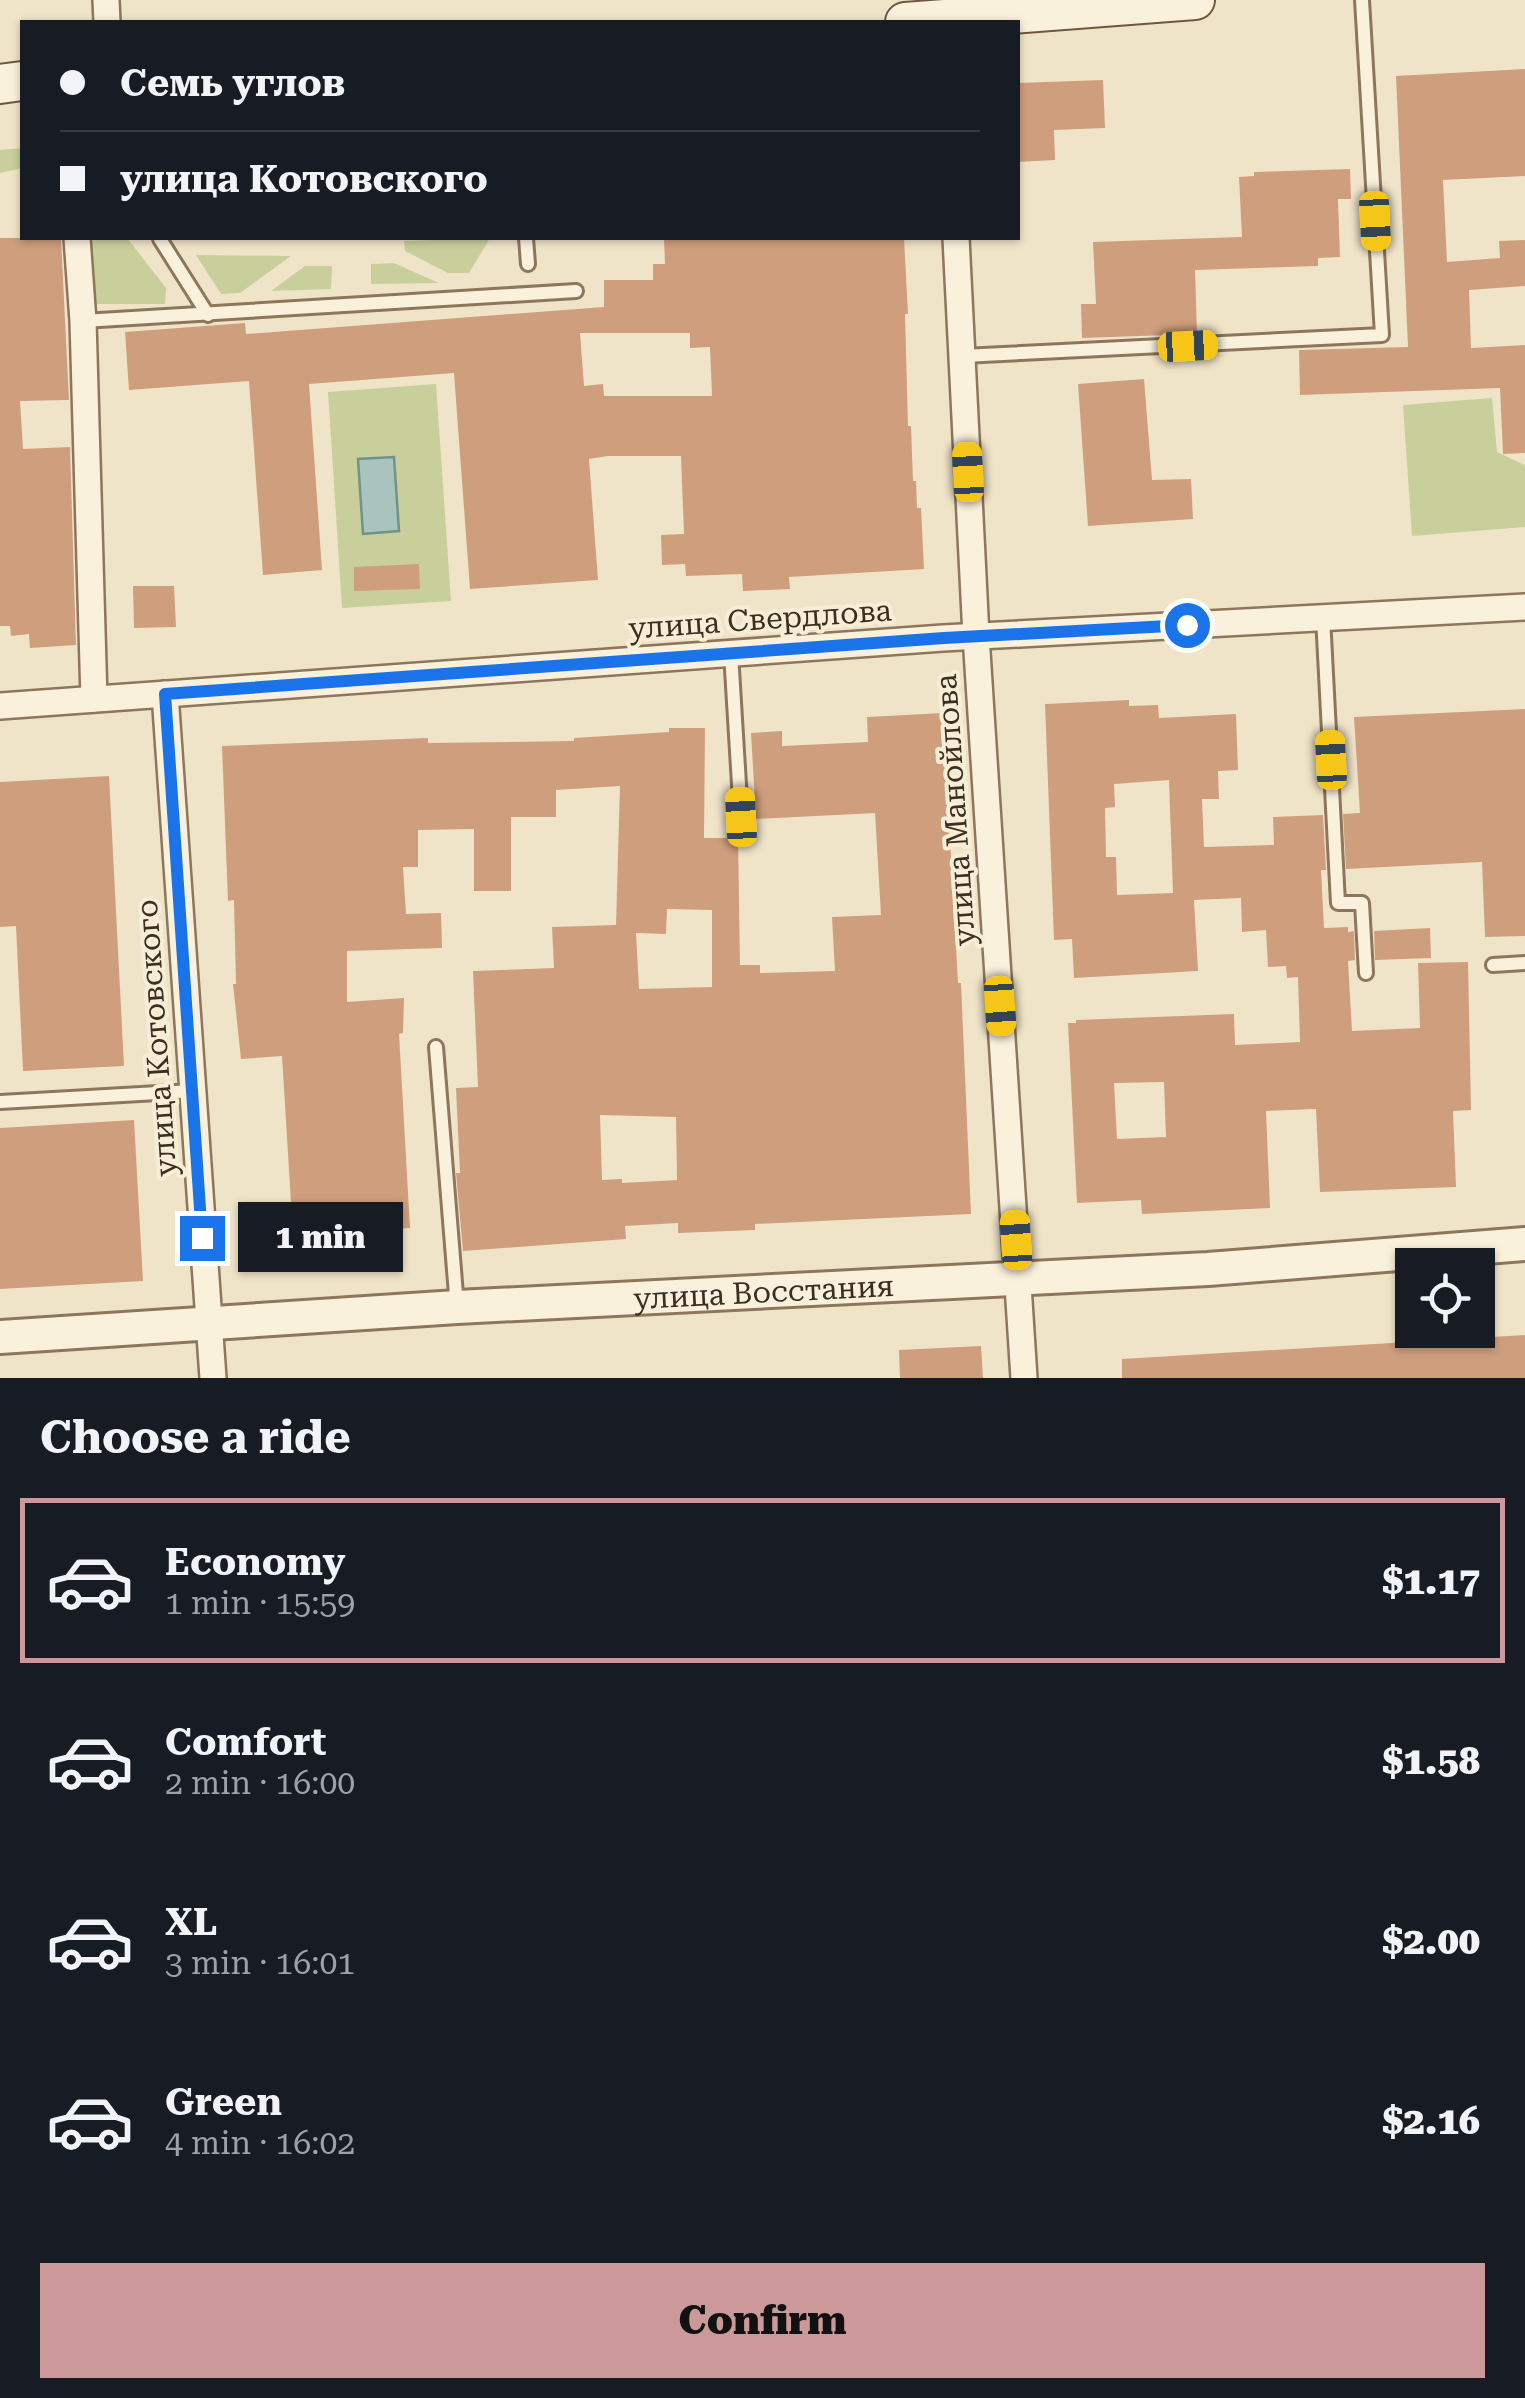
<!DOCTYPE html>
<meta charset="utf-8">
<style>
body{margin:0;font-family:"Roboto Serif",serif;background:#242831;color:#f1f3f6;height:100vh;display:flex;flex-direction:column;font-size:38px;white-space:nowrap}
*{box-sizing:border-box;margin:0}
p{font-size:32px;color:#9ea1a6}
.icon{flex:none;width:55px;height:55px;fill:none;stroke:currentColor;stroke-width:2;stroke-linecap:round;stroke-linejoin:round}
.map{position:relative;height:1378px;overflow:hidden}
.drawer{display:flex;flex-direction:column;background:#171b24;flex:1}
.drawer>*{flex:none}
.banner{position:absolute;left:20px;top:20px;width:1000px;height:220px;border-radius:0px;box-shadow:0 2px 8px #0004;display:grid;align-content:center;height:220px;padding:0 40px;background:#171b24}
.controls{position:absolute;left:1395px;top:1248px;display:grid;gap:20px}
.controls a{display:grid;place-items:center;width:100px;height:100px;border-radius:0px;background:#171b24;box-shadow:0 2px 8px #0004;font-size:50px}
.end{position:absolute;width:45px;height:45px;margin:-22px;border:12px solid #1a73e8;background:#fff;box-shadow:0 0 0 5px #fff}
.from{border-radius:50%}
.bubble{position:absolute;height:70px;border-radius:0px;background:#171b24;box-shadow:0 2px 8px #0004;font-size:32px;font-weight:800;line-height:70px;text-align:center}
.car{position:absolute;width:30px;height:60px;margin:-30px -15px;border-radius:12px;box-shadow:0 0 8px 2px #0007;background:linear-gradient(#f5c518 24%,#345 0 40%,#f5c518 0 76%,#345 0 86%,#f5c518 0)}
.banner b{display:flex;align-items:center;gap:35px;height:95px;font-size:38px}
.banner b+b{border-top:2px solid #363941}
.banner i{width:25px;height:25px;background:#f1f3f6}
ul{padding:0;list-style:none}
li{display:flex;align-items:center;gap:30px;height:165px;margin:0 20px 15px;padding:0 20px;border:5px solid transparent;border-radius:0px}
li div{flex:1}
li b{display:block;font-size:38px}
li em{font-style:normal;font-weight:800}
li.selected{border-color:#cc999b}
li>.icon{width:90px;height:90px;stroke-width:1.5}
h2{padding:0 40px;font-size:45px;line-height:120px}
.button{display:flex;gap:20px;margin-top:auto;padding:20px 40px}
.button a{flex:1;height:115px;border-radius:0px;background:#cc999b;color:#111;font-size:40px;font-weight:800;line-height:115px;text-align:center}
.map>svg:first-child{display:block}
.green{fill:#c9cf9b}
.water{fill:#a9c4bc;stroke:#6f938a;stroke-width:2.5}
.building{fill:#cf9f7d;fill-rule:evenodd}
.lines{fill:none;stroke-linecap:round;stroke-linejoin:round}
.service-casing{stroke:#8d765c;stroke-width:18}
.minor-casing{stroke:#8d765c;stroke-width:30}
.tertiary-casing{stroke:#8d765c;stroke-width:38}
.secondary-casing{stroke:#6f573f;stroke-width:42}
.service{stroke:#faf1dc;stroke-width:12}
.minor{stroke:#faf1dc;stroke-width:25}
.tertiary{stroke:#faf1dc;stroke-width:32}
.secondary{stroke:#faf1dc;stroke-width:38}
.route{stroke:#1a73e8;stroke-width:12}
.labels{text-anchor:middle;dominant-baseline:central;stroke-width:8;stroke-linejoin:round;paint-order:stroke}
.street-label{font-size:30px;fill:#3d2e20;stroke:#f7eed8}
</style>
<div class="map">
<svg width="1525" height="1378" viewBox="0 0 1525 1378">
<rect width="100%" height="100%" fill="#f0e4c8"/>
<g class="green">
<polygon points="22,148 22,168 0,173 0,150"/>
<polygon points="95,238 127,238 166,288 165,304 92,304 87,247"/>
<polygon points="490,238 469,273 448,273 405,251 404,241"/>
<polygon points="196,255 291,256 240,293 221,294"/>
<polygon points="394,263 439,283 371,284 371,264"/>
<polygon points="305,266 332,266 331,289 271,291"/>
<polygon points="436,384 451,601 342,608 328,392"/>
<polygon points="1492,398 1497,452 1525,465 1525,527 1412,536 1403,405"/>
</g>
<polygon class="water" points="394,457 399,531 363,534 358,459"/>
<g class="building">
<polygon points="1525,69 1525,176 1443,180 1447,262 1500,258 1499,241 1525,240 1525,286 1469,290 1471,348 1525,345 1525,453 1503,454 1500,388 1300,395 1299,350 1408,347 1396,76"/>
<polygon points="1103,80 1105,128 1054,130 1055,160 1018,162 1018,83"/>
<polygon points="1350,169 1351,199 1338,199 1340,257 1318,258 1318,266 1195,270 1197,334 1082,338 1081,304 1096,304 1093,242 1242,237 1239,177 1254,176 1254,172"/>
<polygon points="0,238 61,238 69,400 20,401 23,449 70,447 76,645 30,648 29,634 11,636 10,626 0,626"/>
<path d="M664,238H904L908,314H905L908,426H911L913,481H916L917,508H921L924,569L789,577L790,589L743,591L742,574L686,576L685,564L662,565L661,535L684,534L681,456H608L589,459L598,580L470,589L454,373L309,384L322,570L263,575L249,381L129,390L125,332L245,323L246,334L604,307V280H653V264H665ZM580,333H690V348L710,347L712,396H604L603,384L584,386Z"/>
<polygon points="1144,379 1152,480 1191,479 1193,519 1088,526 1078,384"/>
<polygon points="419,564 420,589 354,591 354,567"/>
<polygon points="133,586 174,586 176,627 134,628"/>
<path d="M1129,700V706L1158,705L1159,718L1236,714L1238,770L1218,771L1219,799H1202L1204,847L1274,845L1273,817L1323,815L1326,870H1321L1324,928L1348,927V932L1354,931L1355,960L1348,961L1352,1031L1420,1028L1418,963L1468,962L1471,1110L1453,1111L1456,1187L1320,1192L1316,1109L1266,1111L1270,1208L1142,1214L1141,1200L1077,1203L1068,1023H1076V1020L1234,1014L1235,1045L1300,1042L1298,977L1287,978L1286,966L1268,967L1266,930L1242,932L1241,898L1194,900L1198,971L1074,978L1072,939L1054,940L1045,704ZM1169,780L1173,893L1117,895L1116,857H1106L1105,808L1115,807L1114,784ZM1164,1082L1166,1137L1117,1139L1114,1083Z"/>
<polygon points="1525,709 1525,936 1485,937 1482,862 1346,869 1343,814 1360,813 1354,717"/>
<path d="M943,713L958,983H961L971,1214L755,1224V1230L678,1233V1223L625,1226L626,1239L463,1251L456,1173H460L456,1088L478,1087L473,971L554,968L552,927L616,925L620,786L556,790V817H511V891H474V829L418,830V867H403L406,914L441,913L442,948L347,951V1002L404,998L403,1033L399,1034L410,1228L293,1235L282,1056L241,1059L233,984H236L234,900L228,901L222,746L428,738V743L574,741V738L669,732V728H705L704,838H738L740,965H760V973L835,971L832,917L881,915L875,813L756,819L751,733L782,731V746L868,742L867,717ZM667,909L712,910V987L639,989L636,933L666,934ZM600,1115L676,1117L677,1180L622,1183V1179L602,1180Z"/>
<polygon points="109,776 124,1066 23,1071 16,926 0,927 0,782"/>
<polygon points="1430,928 1431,958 1375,960 1374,931"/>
<polygon points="134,1120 143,1281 0,1289 0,1128"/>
<polygon points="1525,1335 1525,1378 1122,1378 1122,1359"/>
<polygon points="981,1346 983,1378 900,1378 899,1350"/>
</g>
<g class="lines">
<g class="service-casing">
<g id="service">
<polyline points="526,238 528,264"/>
<polyline points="160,239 208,315"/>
<polyline points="83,321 576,291"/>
<polyline points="963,356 1382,335 1362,0"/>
<polyline points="1323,617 1338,903 1362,903 1366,973"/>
<polyline points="731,653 741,817"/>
<polyline points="1493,965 1525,963"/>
<polyline points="436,1047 457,1307"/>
<polyline points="0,1102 193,1091"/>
</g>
</g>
<g class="minor-casing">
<g id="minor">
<polyline points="106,0 107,22"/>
<polyline points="77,238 83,321 94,699"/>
<polyline points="956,238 976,636 1024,1378"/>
<polyline points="165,694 213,1378"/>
<polyline points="0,706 943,638 1525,607"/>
</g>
</g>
<g class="tertiary-casing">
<g id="tertiary">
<path id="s1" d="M0,1337L457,1307L1208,1269L1525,1244"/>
</g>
</g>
<g class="secondary-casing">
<g id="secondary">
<polyline points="905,22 1195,0"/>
<polyline points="0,84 22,81"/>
</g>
</g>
<use href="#service" class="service"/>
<use href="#minor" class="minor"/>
<use href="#tertiary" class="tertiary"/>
<use href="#secondary" class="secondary"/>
</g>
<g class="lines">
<polyline class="route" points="202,1238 165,694 944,638 1187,625"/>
</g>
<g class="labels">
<g class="street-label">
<text transform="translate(760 619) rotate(-4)">улица Свердлова</text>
<text transform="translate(955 810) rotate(-94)">улица Манойлова</text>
<text transform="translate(156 1038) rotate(-94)">улица Котовского</text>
<text stroke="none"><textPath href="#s1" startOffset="765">улица Восстания</textPath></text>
</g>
</g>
</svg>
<div class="controls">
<a><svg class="icon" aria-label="locate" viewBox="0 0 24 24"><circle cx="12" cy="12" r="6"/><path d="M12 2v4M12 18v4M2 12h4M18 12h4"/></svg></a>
</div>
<i class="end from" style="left:1187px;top:625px"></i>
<i class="end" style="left:202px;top:1238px"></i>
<div class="bubble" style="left:238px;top:1202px;width:165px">1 min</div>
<i class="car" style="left:1375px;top:221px;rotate:177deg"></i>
<i class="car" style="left:1188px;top:346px;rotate:87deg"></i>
<i class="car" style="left:968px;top:472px;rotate:357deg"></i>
<i class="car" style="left:1331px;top:760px;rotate:357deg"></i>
<i class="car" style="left:741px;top:817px;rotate:357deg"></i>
<i class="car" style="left:1000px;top:1006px;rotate:176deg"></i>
<i class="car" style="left:1016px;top:1240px;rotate:356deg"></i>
<div class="banner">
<b><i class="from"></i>Семь углов</b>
<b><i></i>улица Котовского</b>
</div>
</div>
<section class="drawer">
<h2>Choose a ride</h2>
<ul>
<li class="selected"><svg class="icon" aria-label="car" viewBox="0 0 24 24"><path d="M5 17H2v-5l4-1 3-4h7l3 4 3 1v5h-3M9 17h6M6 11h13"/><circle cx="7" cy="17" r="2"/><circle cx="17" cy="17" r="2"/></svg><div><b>Economy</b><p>1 min · 15:59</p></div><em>$1.17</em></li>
<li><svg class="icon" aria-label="car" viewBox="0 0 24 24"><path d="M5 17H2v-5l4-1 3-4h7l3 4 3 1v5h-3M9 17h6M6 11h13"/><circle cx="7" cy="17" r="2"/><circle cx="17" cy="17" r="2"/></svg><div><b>Comfort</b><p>2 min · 16:00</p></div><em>$1.58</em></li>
<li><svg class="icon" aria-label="car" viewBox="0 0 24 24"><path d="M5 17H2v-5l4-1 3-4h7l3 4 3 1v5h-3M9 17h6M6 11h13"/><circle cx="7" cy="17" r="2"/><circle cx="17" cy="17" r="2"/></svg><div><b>XL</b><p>3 min · 16:01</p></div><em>$2.00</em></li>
<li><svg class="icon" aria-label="car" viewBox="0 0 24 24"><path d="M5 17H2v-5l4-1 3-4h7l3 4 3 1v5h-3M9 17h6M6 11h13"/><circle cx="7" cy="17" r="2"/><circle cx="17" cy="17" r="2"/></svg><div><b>Green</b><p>4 min · 16:02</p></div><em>$2.16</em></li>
</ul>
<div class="button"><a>Confirm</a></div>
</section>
